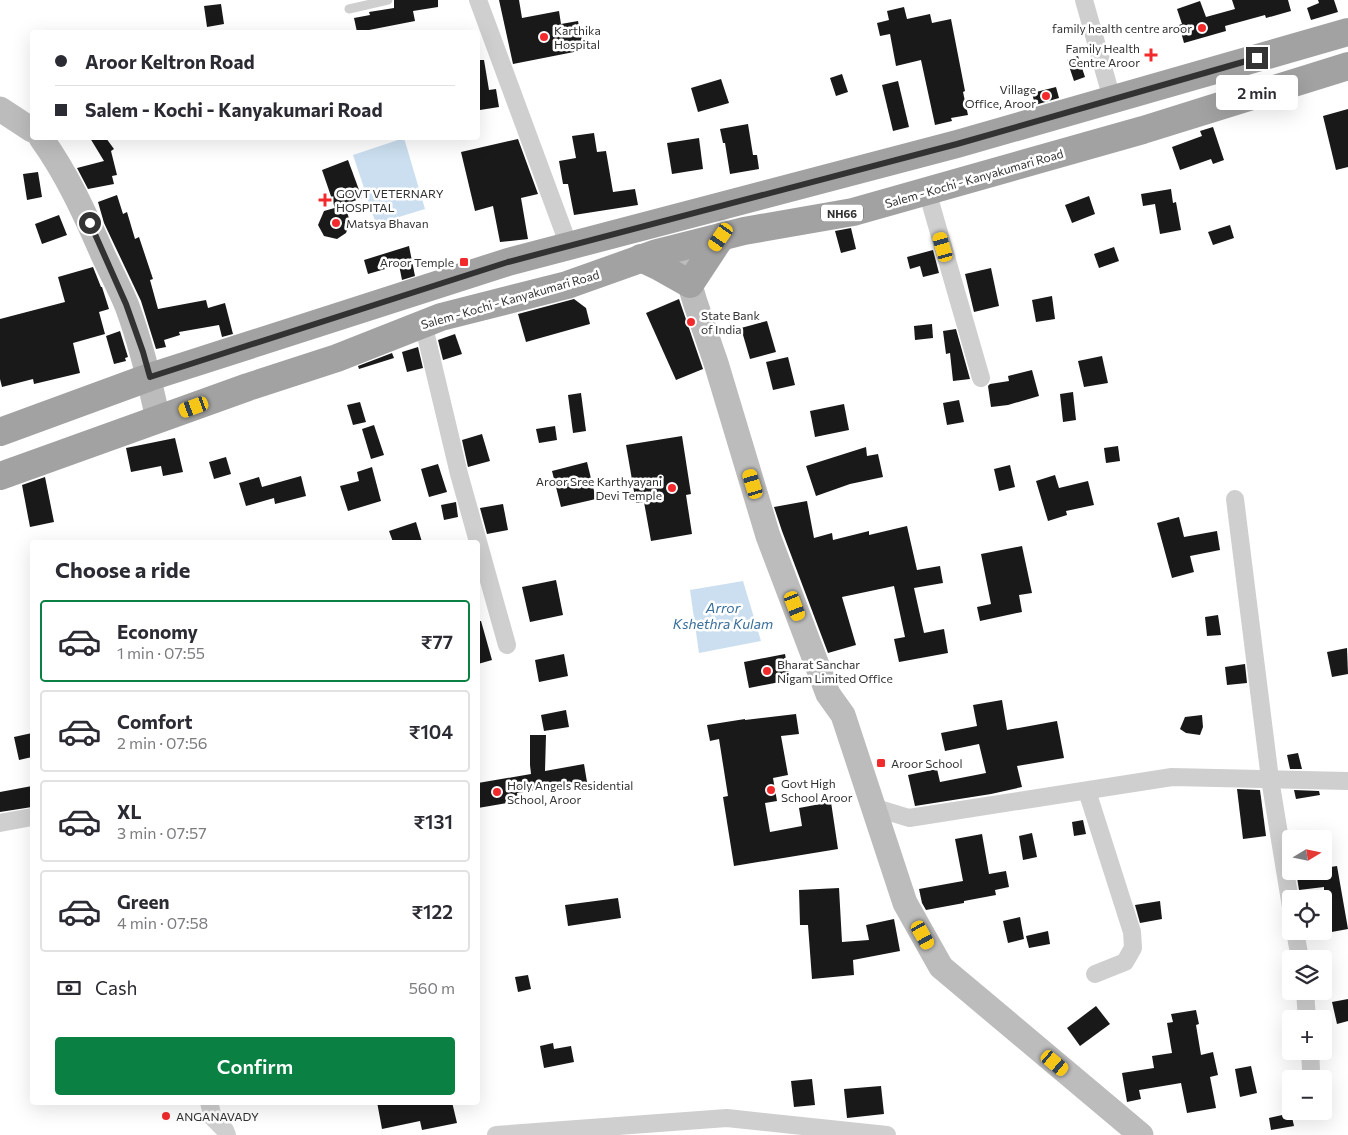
<!DOCTYPE html>
<meta charset="utf-8">
<style>
body{margin:0;font-family:Commissioner,sans-serif;background:#f2f2f3;color:#2b2b33;height:100vh;display:flex;flex-direction:column;font-size:19px;white-space:nowrap}
*{box-sizing:border-box;margin:0}
p{font-size:16px;color:#7c7c81}
.icon{flex:none;width:28px;height:28px;fill:none;stroke:currentColor;stroke-width:2;stroke-linecap:round;stroke-linejoin:round}
.map{position:relative;flex:1;overflow:hidden}
.sheet{position:absolute;left:30px;top:540px;width:450px;height:565px;display:flex;flex-direction:column;background:#fff;border-radius:5px;box-shadow:0 5px 20px #0002}
.sheet>*{flex:none}
.hud{position:absolute;left:30px;top:30px;width:450px;height:110px;border-radius:5px;box-shadow:0 5px 20px #0002;display:grid;align-content:center;height:110px;padding:0 25px;background:#fff}
.needle{width:32px;rotate:80deg}
.controls{position:absolute;left:1282px;top:830px;display:grid;gap:10px}
.controls a{display:grid;place-items:center;width:50px;height:50px;border-radius:5px;background:#fff;box-shadow:0 5px 20px #0002;font-size:25px}
.end{position:absolute;width:22px;height:22px;margin:-11px;border:6px solid #323232;background:#fff;box-shadow:0 0 0 2px #fff}
.from{border-radius:50%}
.bubble{position:absolute;height:35px;border-radius:5px;background:#fff;box-shadow:0 5px 20px #0002;font-size:16px;font-weight:600;line-height:35px;text-align:center}
.car{position:absolute;width:15px;height:30px;margin:-15px -8px;border-radius:6px;box-shadow:0 0 4px 1px #0007;background:linear-gradient(#f5c518 24%,#345 0 40%,#f5c518 0 76%,#345 0 86%,#f5c518 0)}
.hud b{display:flex;align-items:center;gap:18px;height:48px;font-size:19px}
.hud b+b{border-top:1px solid #e1e1e2}
.hud i{width:12px;height:12px;background:#2b2b33}
ul{padding:0;list-style:none}
li{display:flex;align-items:center;gap:15px;height:82px;margin:0 10px 8px;padding:0 15px;border:2px solid #e1e1e2;border-radius:5px}
li div{flex:1}
li b{display:block;font-size:19px}
li em{font-style:normal;font-weight:600}
li.active{border-color:#0b8043}
li>.icon{width:45px;height:45px;stroke-width:1.5}
h2{padding:0 25px;font-size:22px;line-height:60px}
.pay{display:flex;align-items:center;gap:12px;height:55px;padding:0 25px;font-size:19px}
.pay p{margin-inline-start:auto}
.cta{display:flex;gap:10px;margin-top:auto;padding:10px 25px}
.cta a{flex:1;height:58px;border-radius:5px;background:#0b8043;color:#fff;font-size:20px;font-weight:600;line-height:58px;text-align:center}
.map>svg:first-child{display:block}
.water{fill:#cbdff0}
.building{fill:#191919}
.lines{fill:none;stroke-linecap:round;stroke-linejoin:round}
.service{stroke:#cfcfcf;stroke-width:9}
.minor{stroke:#cfcfcf;stroke-width:18}
.secondary{stroke:#bcbcbc;stroke-width:25}
.trunk{stroke:#a2a2a2;stroke-width:28}
.route{stroke:#323232;stroke-width:6}
.poi-dot{fill:#f22a2c;stroke:#fff;stroke-width:2}
.labels{text-anchor:middle;dominant-baseline:central;stroke-width:5;stroke-linejoin:round;paint-order:stroke}
.shield{fill:#fff;stroke:#707070;stroke-width:1}
.shield-label{font-size:11px;font-weight:bold;fill:#323232}
.poi-label{font-size:12px;fill:#323232;stroke:#fff;text-anchor:start}
.street-label{font-size:12px;fill:#323232;stroke:#fff}
.water-label{font-size:14px;font-style:italic;fill:#386e9b;stroke:#fff}
</style>
<div class="map">
<svg width="1348" height="1135" viewBox="0 0 1348 1135">
<rect width="100%" height="100%" fill="#fff"/>
<g class="water">
<polygon points="404,138 425,209 376,224 353,155"/>
<polygon points="743,581 761,641 699,653 690,590"/>
</g>
<g class="building">
<polygon points="394,0 438,0 438,7 413,11 415,21 369,30 370,32 357,32 354,18 370,15 369,12 394,8"/>
<polygon points="499,0 519,0 522,18 559,11 561,24 578,21 584,50 513,64"/>
<polygon points="1232,0 1288,0 1291,11 1266,18 1265,15 1225,26 1226,31 1184,43 1179,25 1182,24 1177,9 1200,1 1206,17 1235,9"/>
<polygon points="1318,0 1334,0 1338,12 1311,20 1307,8 1319,3"/>
<polygon points="221,4 224,24 207,27 204,6"/>
<polygon points="904,7 907,19 930,14 932,23 951,19 965,91 963,92 968,115 951,118 952,121 935,125 921,60 896,66 890,34 880,36 877,23 889,20 887,11"/>
<polygon points="1078,56 1085,77 1074,81 1067,60"/>
<polygon points="478,60 484,60 489,90 496,89 499,107 480,110 478,95"/>
<polygon points="842,74 848,92 836,96 830,78"/>
<polygon points="721,79 729,103 698,112 691,88"/>
<polygon points="898,81 909,127 893,131 882,85"/>
<polygon points="1056,87 1059,98 1035,105 1032,93"/>
<polygon points="1348,109 1348,167 1336,170 1323,116"/>
<polygon points="748,124 753,155 757,155 759,169 730,174 725,143 723,143 720,129"/>
<polygon points="1213,127 1224,160 1213,164 1211,159 1180,170 1172,147 1202,136 1200,131"/>
<polygon points="594,133 597,152 606,151 613,192 635,189 638,205 574,215 568,184 563,184 559,161 576,158 572,136"/>
<polygon points="90,138 106,138 114,149 111,151 117,175 112,176 114,184 88,189 77,168 104,161"/>
<polygon points="699,138 703,169 672,174 667,143"/>
<polygon points="518,139 538,194 521,198 528,239 500,242 493,206 475,211 461,152"/>
<polygon points="348,160 362,198 335,208 322,170"/>
<polygon points="38,172 42,197 27,200 23,174"/>
<polygon points="1171,189 1173,203 1176,202 1181,230 1160,234 1155,204 1143,206 1141,194"/>
<polygon points="117,195 123,214 127,212 135,239 139,237 153,279 150,280 158,309 206,300 208,308 225,303 233,334 222,337 219,325 179,332 180,335 164,340 166,347 156,349 141,301 104,223 98,202"/>
<polygon points="1089,196 1095,214 1072,223 1065,205"/>
<polygon points="345,205 350,222 346,233 337,239 324,236 318,225 324,211"/>
<polygon points="59,215 67,235 42,244 35,224"/>
<polygon points="1230,225 1234,238 1213,245 1208,232"/>
<polygon points="851,228 856,249 841,253 835,231"/>
<polygon points="409,246 415,276 402,280 399,265 368,274 364,260"/>
<polygon points="1114,247 1119,261 1099,268 1094,254"/>
<polygon points="933,250 939,273 923,277 920,266 910,269 907,257"/>
<polygon points="93,267 101,287 102,287 109,309 99,312 105,334 73,343 80,373 34,384 33,379 2,387 0,379 0,319 65,302 58,277"/>
<polygon points="991,268 999,306 974,312 965,274"/>
<polygon points="1052,296 1055,319 1036,322 1032,300"/>
<polygon points="574,299 586,308 590,324 526,342 518,314"/>
<polygon points="679,299 703,369 676,380 646,313"/>
<polygon points="767,321 776,352 750,359 741,328"/>
<polygon points="932,324 933,338 915,340 914,326"/>
<polygon points="956,329 970,379 953,381 950,353 946,354 943,331"/>
<polygon points="120,331 128,357 125,358 126,361 114,364 106,336"/>
<polygon points="455,334 462,354 443,360 438,340"/>
<polygon points="418,347 423,368 407,372 402,352"/>
<polygon points="392,353 394,358 359,369 358,366"/>
<polygon points="1102,356 1108,383 1084,387 1078,361"/>
<polygon points="788,357 795,385 773,390 766,362"/>
<polygon points="1032,370 1039,396 1008,405 991,407 988,386 990,384 1009,381 1008,376"/>
<polygon points="1073,392 1076,420 1063,422 1060,394"/>
<polygon points="581,393 586,431 573,433 568,395"/>
<polygon points="959,400 964,422 947,425 943,403"/>
<polygon points="360,402 366,422 353,425 347,405"/>
<polygon points="844,404 849,430 815,437 810,411"/>
<polygon points="374,425 384,455 371,459 362,429"/>
<polygon points="555,426 557,440 539,443 536,429"/>
<polygon points="482,434 490,461 468,467 462,440"/>
<polygon points="682,436 691,494 686,495 692,534 651,541 644,502 636,503 626,445"/>
<polygon points="175,438 183,472 163,476 161,466 131,472 126,448"/>
<polygon points="1118,446 1120,461 1106,463 1104,448"/>
<polygon points="866,447 867,456 878,454 883,477 850,484 816,496 806,466"/>
<polygon points="226,457 231,474 214,479 209,462"/>
<polygon points="587,462 596,499 561,507 552,471"/>
<polygon points="438,464 447,492 429,497 421,469"/>
<polygon points="1010,465 1015,487 999,491 994,469"/>
<polygon points="372,467 381,501 348,511 340,486 359,481 357,472"/>
<polygon points="1055,475 1059,488 1088,481 1094,505 1066,511 1067,515 1048,521 1036,481"/>
<polygon points="301,476 306,496 275,504 274,498 246,506 239,483 259,477 262,487"/>
<polygon points="45,477 54,522 30,527 22,485"/>
<polygon points="807,501 814,538 832,533 833,540 869,531 869,535 907,526 917,570 940,566 943,583 914,588 924,633 944,629 948,653 899,662 894,639 905,637 894,586 842,597 856,645 828,653 782,531 774,507"/>
<polygon points="456,502 458,517 444,520 441,505"/>
<polygon points="503,504 508,530 487,534 480,508"/>
<polygon points="1179,517 1184,537 1217,531 1220,550 1190,556 1194,572 1172,578 1157,523"/>
<polygon points="416,522 422,542 393,542 389,531"/>
<polygon points="1022,546 1032,593 1019,595 1022,612 980,621 977,607 991,604 981,554"/>
<polygon points="556,580 563,615 530,622 522,587"/>
<polygon points="1218,615 1221,635 1207,636 1205,617"/>
<polygon points="478,621 481,621 492,660 478,664"/>
<polygon points="1347,648 1348,674 1332,677 1327,652"/>
<polygon points="564,654 568,676 539,682 535,660"/>
<polygon points="785,654 790,680 749,688 744,662"/>
<polygon points="1245,664 1247,683 1227,685 1225,667"/>
<polygon points="1002,700 1007,730 1057,721 1064,758 1017,766 1022,787 991,794 915,806 908,775 937,769 940,782 986,773 979,744 945,751 941,733 977,726 973,705"/>
<polygon points="566,710 569,727 544,731 541,715"/>
<polygon points="796,714 799,734 781,736 788,775 773,778 777,801 765,803 770,832 802,826 799,808 831,802 838,849 734,866 723,797 728,796 719,739 710,741 707,725 745,719 745,720"/>
<polygon points="1202,715 1203,727 1200,735 1186,733 1180,729 1185,717"/>
<polygon points="32,733 32,757 19,760 14,737"/>
<polygon points="530,735 546,735 545,771 584,764 587,782 517,793 518,801 478,808 478,783 531,774 530,765"/>
<polygon points="1298,753 1302,769 1304,769 1290,769 1287,755"/>
<polygon points="32,786 32,807 0,812 0,792"/>
<polygon points="1237,789 1260,790 1266,836 1243,839"/>
<polygon points="1294,790 1319,791 1320,795 1296,799"/>
<polygon points="1083,820 1086,834 1074,836 1072,822"/>
<polygon points="1032,833 1037,857 1023,860 1019,836"/>
<polygon points="982,834 989,874 1006,871 1009,887 995,890 996,895 964,901 964,903 926,910 922,903 919,889 963,881 955,839"/>
<polygon points="1337,866 1348,929 1326,933 1324,920 1324,887 1299,890 1296,871 1324,871 1324,868"/>
<polygon points="839,888 842,942 869,940 866,925 894,919 900,951 853,960 854,975 812,979 808,925 800,925 799,890"/>
<polygon points="618,898 621,918 568,926 565,905"/>
<polygon points="1160,901 1162,919 1140,923 1135,905"/>
<polygon points="1020,917 1024,939 1008,943 1003,921"/>
<polygon points="1048,931 1050,944 1029,948 1026,936"/>
<polygon points="528,975 531,989 518,992 515,977"/>
<polygon points="1348,999 1348,1021 1337,1024 1332,1002"/>
<polygon points="1096,1006 1110,1024 1080,1046 1067,1028"/>
<polygon points="1196,1010 1199,1024 1196,1025 1201,1055 1213,1052 1218,1075 1210,1077 1216,1108 1187,1113 1181,1083 1139,1090 1141,1099 1127,1102 1122,1073 1154,1068 1152,1056 1172,1053 1167,1023 1173,1022 1171,1014"/>
<polygon points="553,1043 554,1049 571,1046 574,1062 544,1068 540,1046"/>
<polygon points="1251,1066 1257,1093 1240,1097 1235,1069"/>
<polygon points="812,1079 815,1105 794,1107 791,1081"/>
<polygon points="881,1086 884,1114 847,1118 844,1089"/>
<polygon points="377,1102 452,1102 457,1123 422,1130 420,1121 382,1129"/>
<polygon points="1291,1113 1294,1126 1271,1130 1269,1118"/>
</g>
<g class="lines">
<polyline class="service" points="349,9 388,0"/>
<g class="minor">
<polyline points="478,0 569,246"/>
<polyline points="1084,0 1112,99"/>
<polyline points="927,191 981,378"/>
<polyline points="423,323 459,474 507,645"/>
<polyline points="1235,499 1270,779 1291,907"/>
<polyline points="1087,791 1132,932 1133,948 1125,962 1095,974"/>
<polyline points="873,807 909,818 1172,777 1348,781"/>
<polyline points="0,823 32,817"/>
<polyline points="1295,931 1300,959"/>
<polyline points="1305,991 1307,1019"/>
<polyline points="1310,1051 1311,1069"/>
<polyline points="209,1102 213,1118 225,1130 227,1135"/>
<polyline points="496,1135 727,1118 887,1135"/>
</g>
<g class="secondary">
<polyline points="0,109 32,130"/>
<path d="M41,138C67,174 85,214 103,255C111,272 120,289 127,306C141,344 150,381 158,420"/>
<polyline points="679,248 695,302 716,363 768,536 828,694 843,715 905,903 941,967 1141,1135"/>
</g>
<g class="trunk">
<polyline points="641,258 658,266 690,284 721,237"/>
<polyline points="0,432 150,377 508,262 957,144 1348,32"/>
<polyline points="0,476 248,387 337,358 441,317 567,285 657,253 744,231 853,212 1143,130 1348,66"/>
</g>
</g>
<g class="lines">
<polyline class="route" points="90,223 126,304 143,352 150,377 508,262 957,144 1257,58"/>
</g>
<g class="poi-dot">
<circle cx="1202" cy="28" r="5"/>
<circle cx="544" cy="37" r="5"/>
<path d="M1148.5 47.5h5v5h5v5h-5v5h-5v-5h-5v-5h5z"/>
<circle cx="1046" cy="96" r="5"/>
<path d="M322.5 192.5h5v5h5v5h-5v5h-5v-5h-5v-5h5z"/>
<circle cx="336" cy="223" r="5"/>
<rect x="459" y="257" width="10" height="10" rx="2.5"/>
<circle cx="691" cy="322" r="5"/>
<circle cx="672" cy="488" r="5"/>
<circle cx="767" cy="671" r="5"/>
<rect x="876" y="758" width="10" height="10" rx="2.5"/>
<circle cx="771" cy="790" r="5"/>
<circle cx="497" cy="792" r="5"/>
<circle cx="166" cy="1116" r="5"/>
</g>
<g class="labels">
<rect class="shield" x="821" y="204.5" width="42" height="17" rx="4"/>
<g class="shield-label">
<text x="842" y="213">NH66</text>
</g>
<g class="poi-label">
<text x="1192" y="28" text-anchor="end">family health centre aroor</text>
<text x="554" y="30">Karthika<tspan x="554" dy="14">Hospital</tspan></text>
<text x="1140" y="48" text-anchor="end">Family Health<tspan x="1140" dy="14">Centre Aroor</tspan></text>
<text x="1036" y="89" text-anchor="end">Village<tspan x="1036" dy="14">Office, Aroor</tspan></text>
<text x="336" y="193">GOVT VETERNARY<tspan x="336" dy="14">HOSPITAL</tspan></text>
<text x="346" y="223">Matsya Bhavan</text>
<text x="454" y="262" text-anchor="end">Aroor Temple</text>
<text x="701" y="315">State Bank<tspan x="701" dy="14">of India</tspan></text>
<text x="662" y="481" text-anchor="end">Aroor Sree Karthyayani<tspan x="662" dy="14">Devi Temple</tspan></text>
<text x="777" y="664">Bharat Sanchar<tspan x="777" dy="14">Nigam Limited Office</tspan></text>
<text x="891" y="763">Aroor School</text>
<text x="781" y="783">Govt High<tspan x="781" dy="14">School Aroor</tspan></text>
<text x="507" y="785">Holy Angels Residential<tspan x="507" dy="14">School, Aroor</tspan></text>
<text x="176" y="1116">ANGANAVADY</text>
</g>
<g class="street-label">
<text transform="translate(974 178) rotate(-16)">Salem - Kochi - Kanyakumari Road</text>
<text transform="translate(510 299) rotate(-16)">Salem - Kochi - Kanyakumari Road</text>
</g>
<g class="water-label">
<text x="723" y="607">Arror<tspan x="723" dy="16">Kshethra Kulam</tspan></text>
</g>
</g>
</svg>
<div class="controls">
<a><svg class="needle" viewBox="-14 -14 28 28"><path d="M0-13l5 13h-10z" fill="#e53935"/><path d="M0 13l5-13h-10z" fill="#7c7c81"/></svg></a>
<a><svg class="icon" aria-label="locate" viewBox="0 0 24 24"><circle cx="12" cy="12" r="6"/><path d="M12 2v4M12 18v4M2 12h4M18 12h4"/></svg></a>
<a><svg class="icon" aria-label="layers" viewBox="0 0 24 24"><path d="M12 4l9 5-9 5-9-5zM3 14l9 5 9-5"/></svg></a>
<a>+</a>
<a>−</a>
</div>
<i class="end from" style="left:90px;top:223px"></i>
<i class="end" style="left:1257px;top:58px"></i>
<div class="bubble" style="left:1216px;top:75px;width:82px">2 min</div>
<i class="car" style="left:721px;top:237px;rotate:215deg"></i>
<i class="car" style="left:943px;top:247px;rotate:344deg"></i>
<i class="car" style="left:194px;top:407px;rotate:250deg"></i>
<i class="car" style="left:753px;top:484px;rotate:343deg"></i>
<i class="car" style="left:795px;top:606px;rotate:159deg"></i>
<i class="car" style="left:923px;top:935px;rotate:151deg"></i>
<i class="car" style="left:1055px;top:1063px;rotate:130deg"></i>
<div class="hud">
<b><i class="from"></i>Aroor Keltron Road</b>
<b><i></i>Salem - Kochi - Kanyakumari Road</b>
</div>
<section class="sheet">
<h2>Choose a ride</h2>
<ul>
<li class="active"><svg class="icon" aria-label="car" viewBox="0 0 24 24"><path d="M5 17H2v-5l4-1 3-4h7l3 4 3 1v5h-3M9 17h6M6 11h13"/><circle cx="7" cy="17" r="2"/><circle cx="17" cy="17" r="2"/></svg><div><b>Economy</b><p>1 min · 07:55</p></div><em>₹77</em></li>
<li><svg class="icon" aria-label="car" viewBox="0 0 24 24"><path d="M5 17H2v-5l4-1 3-4h7l3 4 3 1v5h-3M9 17h6M6 11h13"/><circle cx="7" cy="17" r="2"/><circle cx="17" cy="17" r="2"/></svg><div><b>Comfort</b><p>2 min · 07:56</p></div><em>₹104</em></li>
<li><svg class="icon" aria-label="car" viewBox="0 0 24 24"><path d="M5 17H2v-5l4-1 3-4h7l3 4 3 1v5h-3M9 17h6M6 11h13"/><circle cx="7" cy="17" r="2"/><circle cx="17" cy="17" r="2"/></svg><div><b>XL</b><p>3 min · 07:57</p></div><em>₹131</em></li>
<li><svg class="icon" aria-label="car" viewBox="0 0 24 24"><path d="M5 17H2v-5l4-1 3-4h7l3 4 3 1v5h-3M9 17h6M6 11h13"/><circle cx="7" cy="17" r="2"/><circle cx="17" cy="17" r="2"/></svg><div><b>Green</b><p>4 min · 07:58</p></div><em>₹122</em></li>
</ul>
<div class="pay"><svg class="icon" aria-label="cash" viewBox="0 0 24 24"><path d="M3 7h18v10H3z"/><circle cx="12" cy="12" r="2"/></svg>Cash<p>560 m</p></div>
<div class="cta"><a>Confirm</a></div>
</section>
</div>
